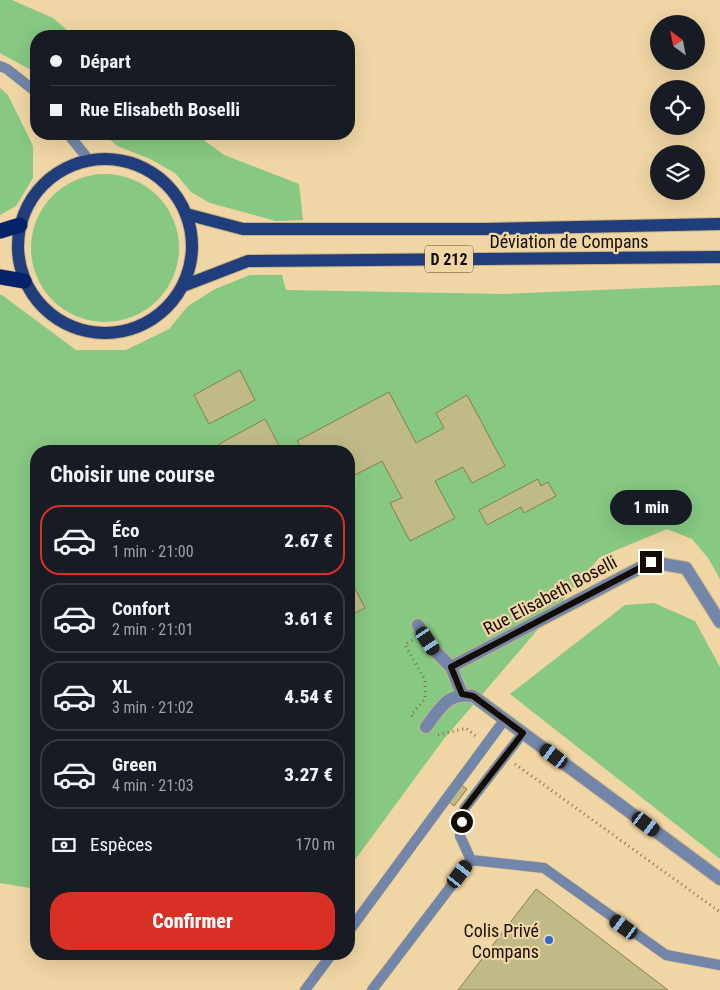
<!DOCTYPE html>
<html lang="fr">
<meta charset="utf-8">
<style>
body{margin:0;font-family:"Roboto Condensed",sans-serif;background:#20242c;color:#f1f3f6;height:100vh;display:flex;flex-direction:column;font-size:19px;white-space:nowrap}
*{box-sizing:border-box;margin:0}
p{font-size:16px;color:#9ea1a6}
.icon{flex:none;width:28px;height:28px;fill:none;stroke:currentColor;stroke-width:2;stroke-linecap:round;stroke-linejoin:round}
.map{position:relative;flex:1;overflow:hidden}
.panel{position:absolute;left:30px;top:445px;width:325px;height:515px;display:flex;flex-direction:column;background:#171b24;border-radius:20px;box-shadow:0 5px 20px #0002}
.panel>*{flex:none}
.banner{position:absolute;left:30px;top:30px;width:325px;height:110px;border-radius:20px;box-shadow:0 5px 20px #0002;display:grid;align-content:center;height:110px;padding:0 20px;background:#171b24}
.needle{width:32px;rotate:328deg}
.controls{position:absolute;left:650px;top:15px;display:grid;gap:10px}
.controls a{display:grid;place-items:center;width:55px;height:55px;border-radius:50%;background:#171b24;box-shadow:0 5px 20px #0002;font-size:25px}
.end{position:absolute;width:22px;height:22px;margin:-11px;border:6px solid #150c00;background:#fff;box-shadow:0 0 0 2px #fff}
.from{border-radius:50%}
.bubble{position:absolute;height:35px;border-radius:18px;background:#171b24;box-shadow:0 5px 20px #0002;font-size:16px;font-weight:800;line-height:35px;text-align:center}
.car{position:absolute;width:15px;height:30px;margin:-15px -8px;border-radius:6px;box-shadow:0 0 4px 1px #0007;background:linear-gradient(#222 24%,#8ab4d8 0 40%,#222 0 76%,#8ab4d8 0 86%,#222 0)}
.banner b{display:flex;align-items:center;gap:18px;height:48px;font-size:19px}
.banner b+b{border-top:1px solid #363941}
.banner i{width:12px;height:12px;background:#f1f3f6}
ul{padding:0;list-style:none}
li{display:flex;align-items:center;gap:15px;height:70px;margin:0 10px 8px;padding:0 10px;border:2px solid #363941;border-radius:20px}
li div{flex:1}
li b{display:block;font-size:19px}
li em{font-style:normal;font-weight:800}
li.current{border-color:#d93025}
li>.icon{width:45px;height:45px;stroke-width:1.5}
h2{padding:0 20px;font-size:22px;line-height:60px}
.pay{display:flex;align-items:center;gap:12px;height:55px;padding:0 20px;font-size:19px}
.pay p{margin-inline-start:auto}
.primary-button{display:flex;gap:10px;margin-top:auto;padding:10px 20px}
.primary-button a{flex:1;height:58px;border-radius:20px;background:#d93025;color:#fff;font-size:20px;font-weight:800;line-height:58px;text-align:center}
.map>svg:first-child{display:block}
.green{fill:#87c882}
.building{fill:#c0ba86;stroke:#85804d}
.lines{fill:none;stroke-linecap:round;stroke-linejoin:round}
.lane-casing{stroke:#c9b286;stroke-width:11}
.street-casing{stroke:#c9b286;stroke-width:14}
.primary-casing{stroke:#c9b286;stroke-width:14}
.highway-casing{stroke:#c9b286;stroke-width:16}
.path{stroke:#817051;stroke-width:3;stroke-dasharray:1 4;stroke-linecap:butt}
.lane{stroke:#7286a9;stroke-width:10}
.street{stroke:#7286a9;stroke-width:12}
.primary{stroke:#203e7c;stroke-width:12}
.highway{stroke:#03226a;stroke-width:15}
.route{stroke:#150c00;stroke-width:6}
.poi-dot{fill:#3166d4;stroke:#f0d6a4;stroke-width:2}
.labels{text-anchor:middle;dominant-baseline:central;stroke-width:4.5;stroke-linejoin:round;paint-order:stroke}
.shield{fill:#f0d6a4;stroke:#574931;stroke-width:1}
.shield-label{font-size:16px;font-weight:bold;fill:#150c00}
.street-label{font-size:18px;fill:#150c00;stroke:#f0d6a4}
.poi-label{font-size:18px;fill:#150c00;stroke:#f0d6a4;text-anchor:end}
</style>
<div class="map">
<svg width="720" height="990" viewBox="0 0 720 990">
<rect width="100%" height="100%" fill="#f0d6a4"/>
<g class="green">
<polygon points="0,0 12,0 53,18 74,36 36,36 36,73 0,53"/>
<polygon points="0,88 8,95 33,146 33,178 16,206 0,215"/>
<polygon points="104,134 196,134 224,155 299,184 303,220 276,221 210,203 191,192 175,173 150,159 117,146"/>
<circle cx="105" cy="248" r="74"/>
<polygon points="250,275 282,275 286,290 504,294 720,285 720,579 708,558 692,539 667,529 600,557 443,740 349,868 349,451 36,451 36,889 0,883 0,295 2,295 76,350 126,350 169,329 188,306 215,289"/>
<polygon points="654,603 695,621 720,667 720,859 510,694 625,605"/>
</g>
<g class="building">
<polygon points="240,370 255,400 209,424 194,395"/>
<polygon points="389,392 416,443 444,428 436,413 467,395 505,466 472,483 463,467 435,481 455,518 410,541 390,503 402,498 382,461 349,478 349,451 303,451 297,441"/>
<polygon points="265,419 282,451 223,451 219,444"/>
<polygon points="538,479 541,486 548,482 556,496 524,513 521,507 487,525 479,510"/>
<polygon points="349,577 365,608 349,616"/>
<polygon points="460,784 467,789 454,806 448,801"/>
<polygon points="536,889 668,990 458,990"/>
</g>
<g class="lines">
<g class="lane-casing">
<g id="lane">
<polyline points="0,66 7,69 36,92"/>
<polyline points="68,134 89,160"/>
<polyline points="523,733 464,809 460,836 471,860 544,868 666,955 720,965"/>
<polyline points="349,931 505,719"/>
<polyline points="305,990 332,954"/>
<polyline points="372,990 471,860"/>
</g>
</g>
<g class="street-casing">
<g id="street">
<polyline points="418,625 434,650 451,667 651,562 686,568 720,622"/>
<polyline points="451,667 462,694"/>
<path d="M426,727C440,709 447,692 473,696L720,879"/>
</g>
</g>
<g class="primary-casing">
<g id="primary">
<circle cx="105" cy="246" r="87"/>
<polyline points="186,214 243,229 485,229 720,224"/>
<polyline points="183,286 248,261 720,257"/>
</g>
</g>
<g class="highway-casing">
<g id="highway">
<polyline points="0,231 20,225"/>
<polyline points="0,277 24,281"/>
</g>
</g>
<g class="path">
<polyline points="412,640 405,645 425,680 425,699 411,715 415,718"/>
<polyline points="438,735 466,728 477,737"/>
<polyline points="515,764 720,912"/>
</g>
<use href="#lane" class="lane"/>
<use href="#street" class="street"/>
<use href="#primary" class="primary"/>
<use href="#highway" class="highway"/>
</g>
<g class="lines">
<polyline class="route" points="462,822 464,809 523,733 473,696 462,694 451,667 651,562"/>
</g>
<circle class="poi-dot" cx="549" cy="940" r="5"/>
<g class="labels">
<rect class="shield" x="425" y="245.5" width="48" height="27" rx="4"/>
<g class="shield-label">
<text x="449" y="259">D 212</text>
</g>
<g class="street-label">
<text x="569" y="241">Déviation de Compans</text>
<text transform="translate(550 595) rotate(-28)">Rue Elisabeth Boselli</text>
</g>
<g class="poi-label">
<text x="539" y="930">Colis Privé<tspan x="539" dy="21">Compans</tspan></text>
</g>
</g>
</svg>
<div class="controls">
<a><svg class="needle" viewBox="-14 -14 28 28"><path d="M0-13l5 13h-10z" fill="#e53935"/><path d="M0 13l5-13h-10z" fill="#9ea1a6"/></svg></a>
<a><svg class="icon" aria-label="locate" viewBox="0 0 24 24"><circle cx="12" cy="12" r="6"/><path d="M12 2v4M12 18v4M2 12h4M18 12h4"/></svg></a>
<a><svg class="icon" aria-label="layers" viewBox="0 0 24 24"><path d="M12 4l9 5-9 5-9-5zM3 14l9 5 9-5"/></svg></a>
</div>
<i class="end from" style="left:462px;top:822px"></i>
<i class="end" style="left:651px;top:562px"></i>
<div class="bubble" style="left:610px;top:490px;width:82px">1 min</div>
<i class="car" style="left:428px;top:641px;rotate:147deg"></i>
<i class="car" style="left:554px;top:756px;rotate:307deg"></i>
<i class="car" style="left:646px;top:824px;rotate:127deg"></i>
<i class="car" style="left:460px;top:874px;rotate:37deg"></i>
<i class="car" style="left:624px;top:927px;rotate:306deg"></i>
<div class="banner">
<b><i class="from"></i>Départ</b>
<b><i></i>Rue Elisabeth Boselli</b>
</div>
<section class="panel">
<h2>Choisir une course</h2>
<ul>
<li class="current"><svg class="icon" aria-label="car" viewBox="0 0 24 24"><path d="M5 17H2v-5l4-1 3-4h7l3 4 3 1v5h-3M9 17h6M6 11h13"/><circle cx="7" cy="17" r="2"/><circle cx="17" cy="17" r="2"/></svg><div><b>Éco</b><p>1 min · 21:00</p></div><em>2.67 €</em></li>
<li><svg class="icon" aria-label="car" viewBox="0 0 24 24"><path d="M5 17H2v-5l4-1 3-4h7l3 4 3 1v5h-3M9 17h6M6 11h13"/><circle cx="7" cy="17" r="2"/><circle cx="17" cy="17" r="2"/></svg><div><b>Confort</b><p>2 min · 21:01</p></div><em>3.61 €</em></li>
<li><svg class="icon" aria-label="car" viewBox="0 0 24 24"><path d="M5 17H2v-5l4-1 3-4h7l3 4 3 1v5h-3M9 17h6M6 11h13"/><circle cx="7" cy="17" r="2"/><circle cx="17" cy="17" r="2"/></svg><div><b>XL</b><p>3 min · 21:02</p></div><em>4.54 €</em></li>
<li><svg class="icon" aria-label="car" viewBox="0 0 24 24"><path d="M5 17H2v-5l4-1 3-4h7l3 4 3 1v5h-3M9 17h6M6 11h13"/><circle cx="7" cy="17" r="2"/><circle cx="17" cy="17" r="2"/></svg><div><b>Green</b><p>4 min · 21:03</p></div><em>3.27 €</em></li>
</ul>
<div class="pay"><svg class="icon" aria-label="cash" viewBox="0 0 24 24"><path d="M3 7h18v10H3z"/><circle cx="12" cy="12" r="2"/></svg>Espèces<p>170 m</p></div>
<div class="primary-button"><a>Confirmer</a></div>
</section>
</div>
